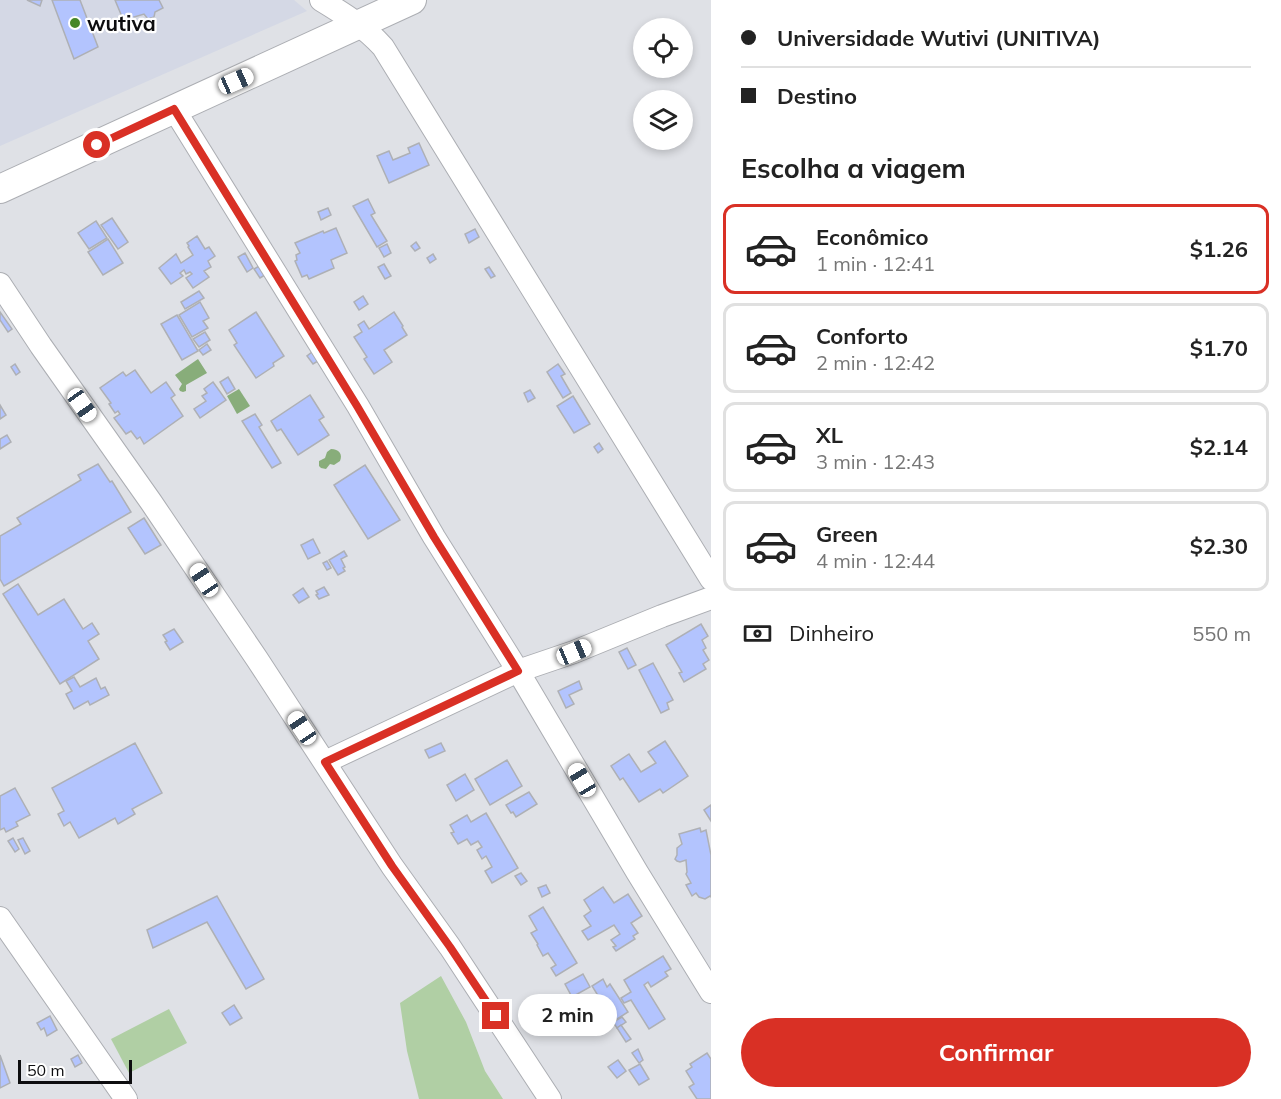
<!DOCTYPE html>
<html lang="pt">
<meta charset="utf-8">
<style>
body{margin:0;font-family:Mulish,sans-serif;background:#f6f6f6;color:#222;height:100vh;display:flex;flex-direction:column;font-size:22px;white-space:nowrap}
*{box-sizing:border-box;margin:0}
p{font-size:20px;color:#767676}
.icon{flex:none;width:33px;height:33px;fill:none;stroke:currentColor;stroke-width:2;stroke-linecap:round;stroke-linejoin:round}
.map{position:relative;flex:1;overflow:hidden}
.panel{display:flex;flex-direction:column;background:#fff;width:570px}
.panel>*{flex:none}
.top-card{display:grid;align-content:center;height:132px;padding:0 30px;background:#fff}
.tools{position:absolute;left:633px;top:18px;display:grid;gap:12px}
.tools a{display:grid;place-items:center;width:60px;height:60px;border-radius:50%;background:#fff;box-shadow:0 3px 9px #0003;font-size:30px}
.scale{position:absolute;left:18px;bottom:15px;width:114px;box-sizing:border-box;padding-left:6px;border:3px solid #0d0d0f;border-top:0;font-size:16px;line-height:21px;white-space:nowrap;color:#0d0d0f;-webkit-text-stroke:4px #fff;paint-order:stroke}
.end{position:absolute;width:27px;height:27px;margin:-14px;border:8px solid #d93025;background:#fff;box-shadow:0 0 0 3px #fff}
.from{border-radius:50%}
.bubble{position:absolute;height:42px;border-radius:21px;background:#fff;box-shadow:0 3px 9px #0003;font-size:20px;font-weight:700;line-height:42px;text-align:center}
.car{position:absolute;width:18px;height:36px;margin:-18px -9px;border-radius:8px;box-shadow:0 0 4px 2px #0007;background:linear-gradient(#fff 24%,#345 0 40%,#fff 0 76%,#345 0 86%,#fff 0)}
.top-card b{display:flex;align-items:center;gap:21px;height:57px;font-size:22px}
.top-card b+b{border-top:2px solid #e0e0e0}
.top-card i{width:15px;height:15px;background:#222}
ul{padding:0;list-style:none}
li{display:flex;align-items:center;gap:18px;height:90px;margin:0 12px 9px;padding:0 18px;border:3px solid #e0e0e0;border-radius:12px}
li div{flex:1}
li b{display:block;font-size:22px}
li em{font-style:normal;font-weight:700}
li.on{border-color:#d93025}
li>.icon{width:54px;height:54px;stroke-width:1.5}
h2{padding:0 30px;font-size:27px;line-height:72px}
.pay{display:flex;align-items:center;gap:15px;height:66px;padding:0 30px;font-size:22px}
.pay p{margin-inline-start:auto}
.cta{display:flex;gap:12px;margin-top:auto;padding:12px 30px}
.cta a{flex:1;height:69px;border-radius:36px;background:#d93025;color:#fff;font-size:24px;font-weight:700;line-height:69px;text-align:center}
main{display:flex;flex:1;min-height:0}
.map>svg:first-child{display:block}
.built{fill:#d4d8e5}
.green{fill:#b0cfa4}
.water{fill:#88ad7a}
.building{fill:#b3c4fe;stroke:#aeb0b5;stroke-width:1.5}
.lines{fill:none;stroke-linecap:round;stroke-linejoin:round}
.minor-casing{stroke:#acaeb3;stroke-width:24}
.major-casing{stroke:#acaeb3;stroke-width:30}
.minor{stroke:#fff;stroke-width:22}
.major{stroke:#fff;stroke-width:28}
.route{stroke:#d93025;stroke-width:8}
.poi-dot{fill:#478728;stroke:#fff;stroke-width:2}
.labels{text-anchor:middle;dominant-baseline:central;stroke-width:4.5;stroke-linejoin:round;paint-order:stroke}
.poi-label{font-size:21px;font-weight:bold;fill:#0d0d0f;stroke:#fff;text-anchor:start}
</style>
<main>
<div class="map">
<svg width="711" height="1099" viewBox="0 0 711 1099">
<rect width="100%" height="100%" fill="#dfe1e6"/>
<polygon class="built" points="0,0 294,0 307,11 0,146"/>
<g class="green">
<polygon points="441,976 466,1022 485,1071 503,1099 419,1099 407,1051 400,1003"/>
<polygon points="169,1009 187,1043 129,1073 111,1039"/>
</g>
<g class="water">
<polygon points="198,359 207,373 186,385 186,391 183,392 180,391 179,389 182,384 175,375"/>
<polygon points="239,389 250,406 237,414 227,396"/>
<path d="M331,449C339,449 343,454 340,461L334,465L330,464L326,469L321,468L319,466V461L325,458L327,452Z"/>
</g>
<g class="building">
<polygon points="27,0 42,0 40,6"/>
<polygon points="52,0 80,0 98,47 74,59"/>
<polygon points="115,0 159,0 163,8 155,12 154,17 148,19 144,14 134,17 135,20 125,24"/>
<polygon points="419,143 429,165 389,183 377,156 389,151 393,160 410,153 408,148"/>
<polygon points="368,199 375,213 371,215 387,241 377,247 353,206"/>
<polygon points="328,208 331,215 321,220 318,212"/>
<polygon points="112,218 128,242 118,249 101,225"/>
<polygon points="96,221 107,238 89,249 78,233"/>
<polygon points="336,228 347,253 331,260 334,268 309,279 307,275 302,277 295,261 297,260 296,255 300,253 295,243 323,231 324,233"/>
<polygon points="475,229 479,237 469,243 465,234"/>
<polygon points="197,236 205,249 209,247 215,256 208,261 211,267 204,271 209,277 193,288 186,278 192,274 190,272 186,274 184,270 180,273 183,276 171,284 159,268 176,254 181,263 193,255 188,247 189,246 187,243"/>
<polygon points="108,239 123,263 103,275 88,252"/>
<polygon points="416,242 420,248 415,251 411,246"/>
<polygon points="387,244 391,253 384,257 379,248"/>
<polygon points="245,253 253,268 247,272 238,257"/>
<polygon points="433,254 436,259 430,263 427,258"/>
<polygon points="384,264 391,276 385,279 378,267"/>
<polygon points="259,266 265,275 260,278 254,269"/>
<polygon points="489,267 495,276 491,278 485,269"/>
<polygon points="199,291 204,298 185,309 181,302"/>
<polygon points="363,296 368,304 359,310 354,302"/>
<polygon points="200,302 209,318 203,321 208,328 192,337 179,315"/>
<polygon points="0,312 12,329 8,332 0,320"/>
<polygon points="256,312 284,356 273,363 274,366 256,378 234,345 237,343 229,330"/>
<polygon points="394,312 403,326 402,327 407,335 384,350 392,362 374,374 364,359 367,357 354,337 362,332 358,325 364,321 369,329"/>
<polygon points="177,315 198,351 182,360 161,324"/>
<polygon points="205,332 210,340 199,347 193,339"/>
<polygon points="207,344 211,350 203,355 199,350"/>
<polygon points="312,352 318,361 313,364 307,356"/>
<polygon points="15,364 20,372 16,375 11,367"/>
<polygon points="558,364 565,374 561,376 571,393 563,398 547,372"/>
<polygon points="135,370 151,393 166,382 175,395 171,398 183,416 144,444 140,437 137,439 131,431 126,434 114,418 120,414 118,411 115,413 109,404 111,403 100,388 123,372 126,376"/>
<polygon points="228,377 235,389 227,394 220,382"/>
<polygon points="213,382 226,400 200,418 194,409 206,401 202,396 207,393 204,389"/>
<polygon points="530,390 535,398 528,402 524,393"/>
<polygon points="310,395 324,417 319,420 329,435 298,455 281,429 277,431 271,421"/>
<polygon points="573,396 590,424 574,433 557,406"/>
<polygon points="0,405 6,415 0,419"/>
<polygon points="255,414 262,425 259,427 281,463 272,468 242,421"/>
<polygon points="7,435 11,442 0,449 0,439"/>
<polygon points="599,443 603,449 598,453 594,447"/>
<polygon points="98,464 110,482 112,481 131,512 4,586 0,579 0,536 21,524 17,518 81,480 78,475"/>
<polygon points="365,465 400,520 368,539 334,485"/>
<polygon points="144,518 161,545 145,554 128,528"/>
<polygon points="313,539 320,553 308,559 301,545"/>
<polygon points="344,551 347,556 341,559 345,567 343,568 345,571 338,575 329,560"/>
<polygon points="327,561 331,568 327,570 323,563"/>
<polygon points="18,584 38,615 64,599 83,629 92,623 99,634 88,641 99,659 60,684 3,594"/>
<polygon points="324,587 329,595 319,599 316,595 318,594 316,591"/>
<polygon points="303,588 309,597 299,603 293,595"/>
<polygon points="701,624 708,636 702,640 706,648 703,650 709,660 703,664 706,669 684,682 679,673 682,672 666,645"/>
<polygon points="174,629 183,642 170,650 165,642 167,641 163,635"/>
<polygon points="627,648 636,665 628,669 619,652"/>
<polygon points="653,663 673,700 667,703 669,709 661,713 639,670"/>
<polygon points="74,677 80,687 96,678 101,689 105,687 109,695 90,705 88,701 74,709 66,694 72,691 66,681"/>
<polygon points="579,681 582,689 569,695 574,704 566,708 558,691"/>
<polygon points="665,741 688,776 663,793 660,789 639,802 623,778 620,780 611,766 629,754 641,772 656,763 648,752"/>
<polygon points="135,743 162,793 132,809 135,814 118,824 115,818 79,838 70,822 64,826 58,814 64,811 52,788"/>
<polygon points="441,743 445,751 429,758 425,750"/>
<polygon points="507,760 522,786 490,805 475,779"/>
<polygon points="465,774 474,790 456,801 447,785"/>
<polygon points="15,788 30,815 16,822 18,826 6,832 4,828 0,830 0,796"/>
<polygon points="529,792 537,804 516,817 513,812 511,813 506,805"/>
<polygon points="711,805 711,821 704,810"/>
<polygon points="486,813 518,868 492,883 485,871 492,867 486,856 482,859 477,850 482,847 478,841 471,845 467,839 458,844 451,833 454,832 450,825 467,815 471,822"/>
<polygon points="700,828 701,832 706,830 711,855 711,897 710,896 705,899 699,897 696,893 692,896 686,885 691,883 686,874 687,872 686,860 680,862 677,861 675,859 677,855 677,848 682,844 679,834"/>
<polygon points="13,838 19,849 15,852 8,841"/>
<polygon points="23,838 30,851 25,854 18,840"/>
<polygon points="521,873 527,881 521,885 515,876"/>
<polygon points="546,885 550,893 542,897 538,888"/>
<polygon points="603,887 614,903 628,894 642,916 631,923 638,933 633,936 635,939 616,951 613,947 616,946 611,940 620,934 614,925 588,940 582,931 591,926 584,916 591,911 584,900"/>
<polygon points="217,896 264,979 246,989 207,922 153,948 147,930"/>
<polygon points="543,907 577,963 556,976 551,968 556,965 548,953 543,956 537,945 538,944 531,933 537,930 529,916"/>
<polygon points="663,956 671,969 665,972 668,976 651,987 648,982 644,985 665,1019 649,1029 631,1000 624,1003 621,998 631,992 624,980"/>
<polygon points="583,974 590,987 572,997 565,984"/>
<polygon points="603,979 607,987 610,984 628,1012 614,1021 592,986"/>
<polygon points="234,1005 242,1018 230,1025 222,1013"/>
<polygon points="50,1016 57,1030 47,1036 44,1028 41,1030 37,1023"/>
<polygon points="622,1017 626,1022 617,1028 613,1022"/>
<polygon points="621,1025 631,1039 626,1042 617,1028"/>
<polygon points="638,1049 643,1060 639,1063 632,1053"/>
<polygon points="707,1053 711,1059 711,1099 697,1099 689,1087 694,1084 686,1071 692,1067 690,1064"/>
<polygon points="0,1055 10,1083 0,1088"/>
<polygon points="78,1055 82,1063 75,1067 71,1059"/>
<polygon points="618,1060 626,1071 617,1078 608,1067"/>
<polygon points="640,1064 649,1079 639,1085 629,1070"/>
</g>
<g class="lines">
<g class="minor-casing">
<g id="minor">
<path d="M321,0C344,14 365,27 383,47L711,579"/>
<polyline points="174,109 358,406 434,537 518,671 637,872 711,992"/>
<polyline points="0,284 41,346 151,502 257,659 392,866 450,947 550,1099"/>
<polyline points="325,762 518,671 574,652 662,616 711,598"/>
<polyline points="0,918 126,1099"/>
</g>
</g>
<g class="major-casing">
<polyline id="major" points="0,189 412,0"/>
</g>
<use href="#minor" class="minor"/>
<use href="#major" class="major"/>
</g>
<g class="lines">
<polyline class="route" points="97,145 174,109 357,406 434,537 518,671 325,762 392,866 450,947 496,1016"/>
</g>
<circle class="poi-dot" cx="75" cy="23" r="6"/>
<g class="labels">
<g class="poi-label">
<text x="87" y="23">wutiva</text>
</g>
</g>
</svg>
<div class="tools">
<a><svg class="icon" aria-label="locate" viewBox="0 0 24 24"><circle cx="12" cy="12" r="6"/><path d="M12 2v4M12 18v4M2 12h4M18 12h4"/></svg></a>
<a><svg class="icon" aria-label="layers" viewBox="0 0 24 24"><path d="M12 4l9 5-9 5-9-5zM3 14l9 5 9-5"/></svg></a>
</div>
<div class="scale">50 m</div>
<i class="end from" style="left:97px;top:145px"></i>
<i class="end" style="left:496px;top:1016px"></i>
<div class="bubble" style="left:518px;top:994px;width:99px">2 min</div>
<i class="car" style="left:236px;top:81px;rotate:66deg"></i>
<i class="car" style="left:82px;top:405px;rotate:145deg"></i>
<i class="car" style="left:204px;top:580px;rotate:326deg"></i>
<i class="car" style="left:574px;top:652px;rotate:67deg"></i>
<i class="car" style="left:302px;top:728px;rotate:326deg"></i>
<i class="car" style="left:582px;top:780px;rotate:329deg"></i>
</div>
<section class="panel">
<div class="top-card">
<b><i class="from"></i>Universidade Wutivi (UNITIVA)</b>
<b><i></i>Destino</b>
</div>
<h2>Escolha a viagem</h2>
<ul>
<li class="on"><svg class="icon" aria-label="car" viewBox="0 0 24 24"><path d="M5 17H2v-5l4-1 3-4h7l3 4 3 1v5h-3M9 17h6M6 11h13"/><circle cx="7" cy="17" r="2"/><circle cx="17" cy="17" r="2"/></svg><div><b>Econômico</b><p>1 min · 12:41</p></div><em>$1.26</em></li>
<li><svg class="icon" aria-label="car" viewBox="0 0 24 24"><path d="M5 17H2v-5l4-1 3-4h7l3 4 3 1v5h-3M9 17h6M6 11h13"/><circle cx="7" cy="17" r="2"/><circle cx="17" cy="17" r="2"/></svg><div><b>Conforto</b><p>2 min · 12:42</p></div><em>$1.70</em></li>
<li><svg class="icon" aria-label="car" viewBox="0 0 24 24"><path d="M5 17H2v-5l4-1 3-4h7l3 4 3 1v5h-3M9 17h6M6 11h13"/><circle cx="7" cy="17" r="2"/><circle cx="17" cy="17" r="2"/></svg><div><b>XL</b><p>3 min · 12:43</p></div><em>$2.14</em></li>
<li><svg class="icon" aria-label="car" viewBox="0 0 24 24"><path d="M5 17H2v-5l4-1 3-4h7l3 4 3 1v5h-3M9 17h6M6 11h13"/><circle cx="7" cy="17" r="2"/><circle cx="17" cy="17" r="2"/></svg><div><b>Green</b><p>4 min · 12:44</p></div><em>$2.30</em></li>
</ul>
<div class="pay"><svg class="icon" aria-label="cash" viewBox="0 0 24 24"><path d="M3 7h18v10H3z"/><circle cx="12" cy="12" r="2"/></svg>Dinheiro<p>550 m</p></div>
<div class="cta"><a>Confirmar</a></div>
</section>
</main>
